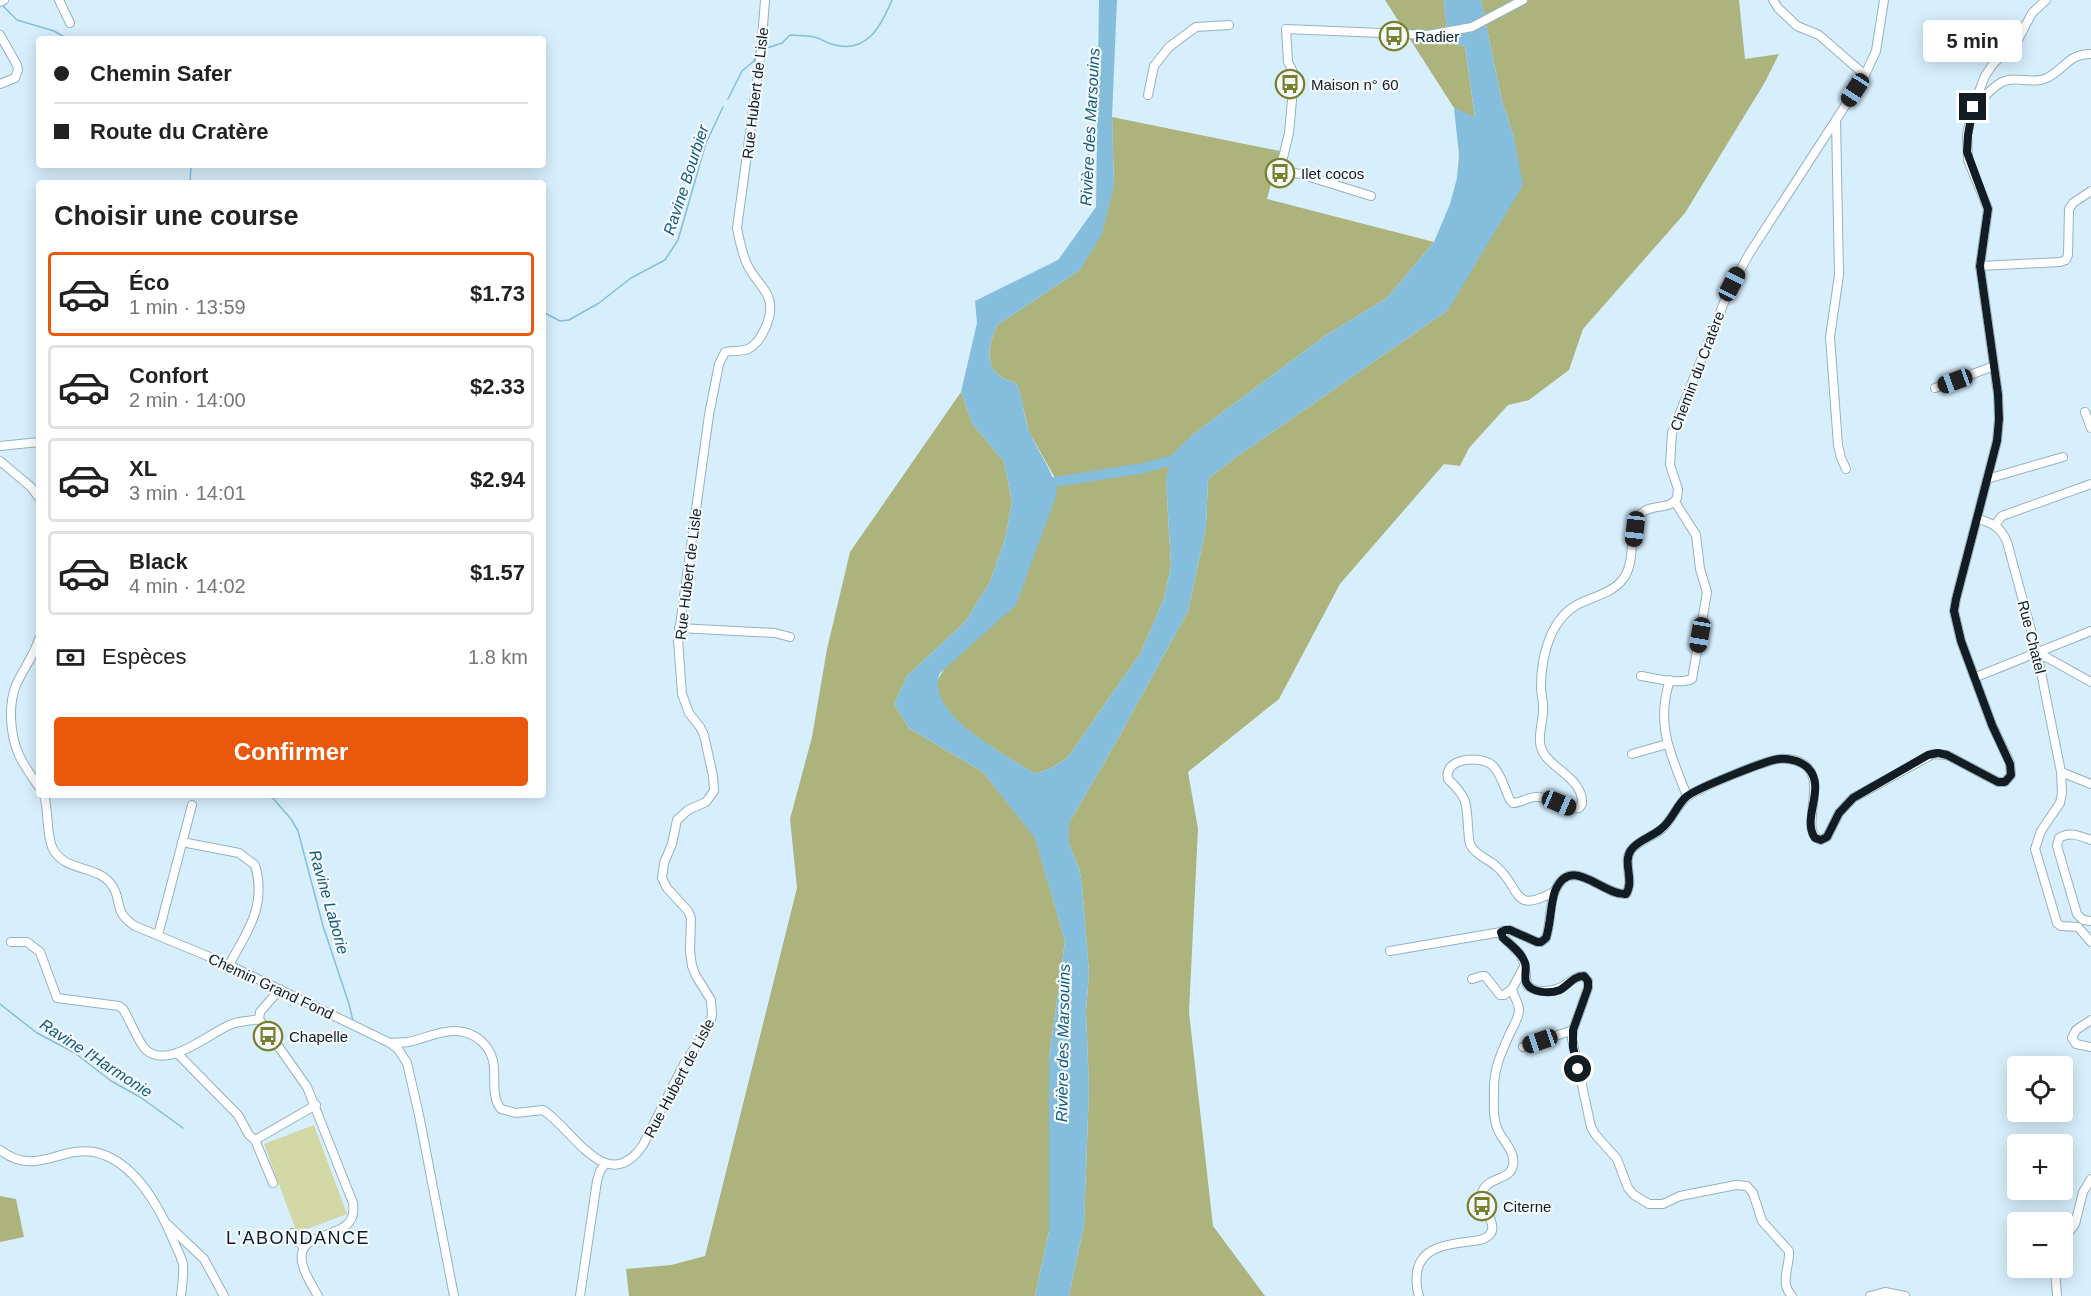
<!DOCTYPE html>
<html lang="fr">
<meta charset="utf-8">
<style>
body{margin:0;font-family:Arial,sans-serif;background:#f2f2f2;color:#222;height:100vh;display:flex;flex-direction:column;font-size:22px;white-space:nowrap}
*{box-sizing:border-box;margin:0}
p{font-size:20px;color:#767676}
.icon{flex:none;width:33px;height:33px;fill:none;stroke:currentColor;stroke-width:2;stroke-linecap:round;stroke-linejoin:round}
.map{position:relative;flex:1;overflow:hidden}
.details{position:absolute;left:36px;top:180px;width:510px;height:618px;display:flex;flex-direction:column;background:#fff;border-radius:6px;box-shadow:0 3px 15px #0003}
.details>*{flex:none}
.hud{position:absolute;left:36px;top:36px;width:510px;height:132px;border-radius:6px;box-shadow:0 3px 15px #0003;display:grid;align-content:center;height:132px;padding:0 18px;background:#fff}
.buttons{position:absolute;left:2007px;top:1056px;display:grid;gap:12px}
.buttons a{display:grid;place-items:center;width:66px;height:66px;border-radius:6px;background:#fff;box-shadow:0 3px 15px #0003;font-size:30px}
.end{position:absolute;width:27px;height:27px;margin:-14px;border:8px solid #121d23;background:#fff;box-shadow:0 0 0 3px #fff}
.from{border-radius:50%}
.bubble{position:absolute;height:42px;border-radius:6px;background:#fff;box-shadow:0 3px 15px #0003;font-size:20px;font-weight:700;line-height:42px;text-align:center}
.car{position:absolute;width:18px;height:36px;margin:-18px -9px;border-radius:8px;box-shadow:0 0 4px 2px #0007;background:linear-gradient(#222 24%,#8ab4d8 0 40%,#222 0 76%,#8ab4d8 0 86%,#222 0)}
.hud b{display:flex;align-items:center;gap:21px;height:57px;font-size:22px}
.hud b+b{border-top:2px solid #e0e0e0}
.hud i{width:15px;height:15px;background:#222}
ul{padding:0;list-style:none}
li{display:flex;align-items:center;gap:18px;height:84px;margin:0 12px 9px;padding:0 6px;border:3px solid #e0e0e0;border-radius:6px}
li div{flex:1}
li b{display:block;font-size:22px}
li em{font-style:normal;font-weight:700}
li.current{border-color:#ea580c}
li>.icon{width:54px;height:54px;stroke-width:1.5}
h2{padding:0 18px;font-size:27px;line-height:72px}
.pay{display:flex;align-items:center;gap:15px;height:66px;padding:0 18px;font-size:22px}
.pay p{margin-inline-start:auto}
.cta{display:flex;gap:12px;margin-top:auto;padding:12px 18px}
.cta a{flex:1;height:69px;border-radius:6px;background:#ea580c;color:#fff;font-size:24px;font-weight:700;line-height:69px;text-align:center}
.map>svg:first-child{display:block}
.green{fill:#d1d7a5}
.forest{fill:#adb37d}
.water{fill:#85bddd}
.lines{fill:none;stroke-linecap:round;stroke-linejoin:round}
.stream{stroke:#85bddd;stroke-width:1.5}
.river{stroke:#85bddd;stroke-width:10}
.minor-casing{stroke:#94b1c1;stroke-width:10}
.minor{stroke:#fff;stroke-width:8}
.route{stroke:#121d23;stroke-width:8}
.labels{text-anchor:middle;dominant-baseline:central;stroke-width:4.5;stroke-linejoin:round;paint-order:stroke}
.poi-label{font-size:15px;fill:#121d23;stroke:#f3f9fd;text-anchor:start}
.street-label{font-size:15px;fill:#121d23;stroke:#f3f9fd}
.water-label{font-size:16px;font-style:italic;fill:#145979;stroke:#f3f9fd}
.quarter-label{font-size:18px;letter-spacing:1.5px;fill:#121d23;stroke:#f3f9fd}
</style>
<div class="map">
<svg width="2091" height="1296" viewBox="0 0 2091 1296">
<rect width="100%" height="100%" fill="#d7effd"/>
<polygon class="green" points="314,1125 347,1214 297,1233 264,1144"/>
<g class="forest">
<polygon points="1385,0 1444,0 1448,43 1465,46 1475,118 1454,108"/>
<polygon points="1481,0 1739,0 1745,59 1779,54 1765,82 1685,213 1583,329 1569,370 1529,400 1508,405 1469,448 1460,466 1444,464 1340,584 1279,699 1188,772 1198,829 1189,1012 1213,1226 1265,1296 1069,1296 1084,1225 1089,1088 1086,1012 1089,973 1082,885 1079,868 1069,844 1069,823 1119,737 1188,611 1206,527 1208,479 1235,458 1448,310 1514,137 1501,97"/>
<path d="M1112,117L1280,151L1267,199L1434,242L1387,298L1325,336L1191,436L1166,479L1171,566L1164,599L1140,654L1068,757L1053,767L1035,774C1006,755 971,738 948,711C941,704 937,691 937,681L1055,478L1029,432L1019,390L1016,383C983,374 986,352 997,325L1080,270L1114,186Z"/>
<polygon points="961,392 972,423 1004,462 1012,502 1005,539 990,582 965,622 907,676 894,704 909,728 983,772 1035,837 1065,941 1049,1059 1049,1231 1035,1296 629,1296 626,1269 671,1265 705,1256 797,888 790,819 812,737 827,649 850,552"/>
<polygon points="0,1196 16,1199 24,1237 0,1242"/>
</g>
<path class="water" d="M1099,0H1117L1112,117L1114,186L1102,234L1080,270L997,325C986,352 983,374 1016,383C1024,399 1023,417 1030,433C1039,454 1053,470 1057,493L1016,605L940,673C923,714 1007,755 1035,774L1053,767L1068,757L1140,654L1164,599L1171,566L1166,479L1172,455L1191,436L1325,336L1387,298L1434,242L1450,204L1457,178L1459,155L1454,108L1475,117L1465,46L1448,43L1444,0H1481L1501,97L1514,137L1523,185L1448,310L1235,458L1208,479L1206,527L1188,611L1119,737L1069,823V844L1079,868L1082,885L1089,973L1086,1012L1089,1088L1084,1225L1069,1296H1035L1049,1231V1059L1065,941L1035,838L983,772L909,728L894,704L907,676L965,622L990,582L1005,539L1012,502L1004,462L972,423L961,392L977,323L975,301L1058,260L1096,207Z"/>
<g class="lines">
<g class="stream">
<polyline points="3,6 17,20 54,31 68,39"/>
<path d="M764,49L782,43L790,35C798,36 806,35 814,37C820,38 825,42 831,44C867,55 880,27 892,0"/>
<polyline points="728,99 742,71 754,61 757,48 759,48"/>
<polyline points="190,183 191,165"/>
<polyline points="543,312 560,321 569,320 599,303 631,278 665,260 678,240 706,143 723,107"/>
<polyline points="270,795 291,819 298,831 323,926 349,1004 353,1021"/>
<polyline points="0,1004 37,1033 75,1053 111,1081 140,1097 183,1128"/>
</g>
<polyline class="river" points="1042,484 1144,468 1183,457"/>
<g class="minor-casing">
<g id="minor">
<polyline points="59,0 70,23"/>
<polyline points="1773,0 1778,8 1797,26 1819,35 1865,75"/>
<polyline points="0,2 4,0"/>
<polyline points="0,35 17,65 18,70 15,78 0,84"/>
<polyline points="1148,95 1154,66 1169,47 1196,27 1229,25"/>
<path d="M1973,107C1983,99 1991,88 2002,82C2016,75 2032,85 2047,78C2065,69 2068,54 2091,54"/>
<polyline points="1836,120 1839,275 1830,337 1838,445 1841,458 1846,469"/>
<polyline points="1371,196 1300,174 1280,170 1289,133 1292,100 1293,72 1288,62 1286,29 1428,35 1472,27 1523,0"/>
<polyline points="1980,266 2060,262 2066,260 2068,255 2069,209 2073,203 2091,191"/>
<polyline points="1935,388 1994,366"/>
<polyline points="2085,412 2091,428"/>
<polyline points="0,446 39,442"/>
<polyline points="0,461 31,487 39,498"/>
<polyline points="1987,479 2063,457"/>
<path d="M1978,519C1992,523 2001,527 2007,542L2037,652L2061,772L2062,793L2060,803L2041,831L2035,849L2057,923L2061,926L2078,927L2091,942"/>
<polyline points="1995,525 2002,516 2091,484"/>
<polyline points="679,628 775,633 790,637"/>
<path d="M39,639C34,656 23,669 16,685C8,705 10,735 19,755C24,766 32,777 39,787"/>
<polyline points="2037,652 2091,682"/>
<path d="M1641,676C1656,678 1677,685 1692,679L1693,674L1707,592L1700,569L1696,535L1675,502"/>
<polyline points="1976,677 2091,631"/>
<path d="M1670,680C1655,725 1671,755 1687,796"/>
<polyline points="1632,754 1667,744"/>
<polyline points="2061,772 2091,784"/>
<path d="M44,795C49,811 46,836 53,849C65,872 97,865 111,884C124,901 111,910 135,926L229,965L390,1043L398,1049L407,1063L419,1115L454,1296"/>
<path d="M2091,840C2080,836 2070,831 2059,838L2057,846L2077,914L2083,920L2091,921"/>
<path d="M182,842L239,853L255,865C267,906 248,930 229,965"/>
<path d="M1555,891C1511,916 1522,888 1496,866C1488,859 1477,856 1471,846C1468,841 1469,834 1468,828C1467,803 1467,797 1448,779C1443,758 1480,755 1492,765C1501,773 1505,790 1510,800L1513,803C1522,803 1528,796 1537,797C1551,797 1564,810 1579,808L1582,804C1584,775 1541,767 1540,742C1539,732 1543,721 1543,710C1544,703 1541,695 1541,687C1541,659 1549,622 1575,606C1590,597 1612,594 1623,579C1637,561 1627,530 1641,514C1651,503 1669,511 1677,498L1678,489L1670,465L1672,433L1727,295L1749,254L1865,75L1876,51L1884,0"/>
<polyline points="158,935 192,805"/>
<path d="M11,942H27L40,952L57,998L119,1006L123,1009C130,1020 138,1042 146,1050C169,1070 210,1032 232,1024C240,1021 251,1021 259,1019"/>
<polyline points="1390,951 1501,932"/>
<path d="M1525,968L1527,985C1532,990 1537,991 1544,991C1567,991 1569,976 1584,976L1588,981V988L1573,1030L1572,1039L1591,1127L1595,1134L1617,1159L1628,1188L1634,1195L1649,1204H1663L1680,1196L1736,1185L1747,1186L1753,1193L1762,1221L1789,1251C1790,1267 1779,1283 1792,1296"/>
<polyline points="1472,979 1482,976 1485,976 1500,995 1504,995 1512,989"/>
<path d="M280,989L260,1012L259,1019L307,1087L353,1203C359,1241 307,1228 302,1253C299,1266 312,1285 318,1296"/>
<polyline points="2091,1020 2076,1030 2072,1038 2076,1044 2091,1047"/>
<path d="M390,1043C395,1042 402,1043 408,1042C423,1039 439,1031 454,1031C476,1031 493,1047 494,1068C495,1082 492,1098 501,1109L516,1113L543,1110C573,1129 607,1198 643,1145L684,1064L710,1025L712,1015L711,1000L696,976L692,966L690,951L691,918L688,911L667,888L662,878L664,863L672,844L677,820L688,810L706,802L714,791L713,776L704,735L700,727L689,713L682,694L678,640L709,415L719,364L725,352C733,350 741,352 748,349C761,343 772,318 770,304C769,291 755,280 749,268C742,256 740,242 737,228L761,52L765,0"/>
<polyline points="1523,1047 1573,1030"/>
<polyline points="177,1053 238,1115 249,1135 255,1140 273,1183"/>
<polyline points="255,1140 316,1105"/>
<path d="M0,1150C35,1177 60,1146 94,1152C134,1160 160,1208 174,1242C177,1249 181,1256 183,1264C184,1275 182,1285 181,1296"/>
<polyline points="168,1225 204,1259 224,1296"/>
<polyline points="292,1233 304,1248"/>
<polyline points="2062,1242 2075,1224 2083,1192 2091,1179"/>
<polyline points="2055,1268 2057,1296"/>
<polyline points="580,1296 597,1181 600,1171 605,1164"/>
<path d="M1419,1296C1416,1288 1416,1281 1417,1272C1422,1243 1456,1244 1480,1240C1510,1231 1475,1205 1483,1190C1489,1177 1511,1180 1513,1165C1516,1153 1504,1142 1499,1132C1492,1119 1494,1102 1494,1087C1494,1067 1503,1049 1511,1031C1514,1025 1519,1017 1519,1010C1519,1002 1513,996 1512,989L1525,965L1520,954L1503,937L1502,931L1510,930L1537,942H1541L1546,938C1551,923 1549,906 1555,891C1571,853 1603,896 1626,894C1635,880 1622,863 1631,850C1639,840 1652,837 1662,829C1672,820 1676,806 1687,797C1696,789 1768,759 1780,759C1790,758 1803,761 1809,769C1824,788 1799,835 1821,840L1827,837L1839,813L1853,798L1933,754L1947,755L1998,782H2005L2011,775L2010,763L1992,725L1961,641L1954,611L1956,599L1997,441L1999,419L1998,394L1980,266L1988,209L1968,160L1967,135L1973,107L1985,76L1993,64L2019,38L2032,13L2046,0"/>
<polyline points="1870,1296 1885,1292 1905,1296"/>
</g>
</g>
<use href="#minor" class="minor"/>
</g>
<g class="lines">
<path class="route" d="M1578,1069L1573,1047V1030L1588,988V981L1584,976C1573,976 1569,985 1560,990C1550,994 1530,993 1526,982C1524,976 1527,969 1525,963C1522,953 1510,944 1503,938L1501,932L1505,930H1510L1537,942H1541L1546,938C1551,923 1550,906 1555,891C1571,853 1603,896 1626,894C1635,880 1622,863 1631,850C1638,840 1652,837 1661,829C1672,821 1676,806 1686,797C1695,789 1767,760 1779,759C1789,758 1801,761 1808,768C1827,788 1801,818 1815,838L1821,840L1827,837L1839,813L1853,798L1928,755L1938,753L1947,755L1998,782H2005L2011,775L2010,764L1992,725L1961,641L1954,611L1956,599L1997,441L1999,419L1998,394L1980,266L1988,209L1967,152L1968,135L1973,107"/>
</g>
<defs>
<g id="bus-ring" transform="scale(1.5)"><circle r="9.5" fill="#f3f9fd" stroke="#7a802a" stroke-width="1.5"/><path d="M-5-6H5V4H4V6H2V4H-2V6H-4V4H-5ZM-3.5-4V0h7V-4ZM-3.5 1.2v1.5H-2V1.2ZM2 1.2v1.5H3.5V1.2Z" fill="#7a802a"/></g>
</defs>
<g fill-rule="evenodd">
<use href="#bus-ring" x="1394" y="36"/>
<use href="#bus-ring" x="1290" y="84"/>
<use href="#bus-ring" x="1280" y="173"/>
<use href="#bus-ring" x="268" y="1036"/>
<use href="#bus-ring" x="1482" y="1206"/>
</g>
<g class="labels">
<g class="poi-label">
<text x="1415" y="36">Radier</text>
<text x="1311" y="84">Maison n° 60</text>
<text x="1301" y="173">Ilet cocos</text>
<text x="289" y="1036">Chapelle</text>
<text x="1503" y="1206">Citerne</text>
</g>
<g class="street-label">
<text transform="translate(755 93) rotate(-83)">Rue Hubert de Lisle</text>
<text transform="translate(1697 371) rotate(-69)">Chemin du Cratère</text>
<text transform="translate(688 574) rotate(-83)">Rue Hubert de Lisle</text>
<text transform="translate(2032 637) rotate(76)">Rue Chatel</text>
<text transform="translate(271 986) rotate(25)">Chemin Grand Fond</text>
<text transform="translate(679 1078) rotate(-62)">Rue Hubert de Lisle</text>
</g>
<g class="water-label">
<text transform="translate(1090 127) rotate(-87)">Rivière des Marsouins</text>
<text transform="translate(686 180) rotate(-72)">Ravine Bourbier</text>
<text transform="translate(329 902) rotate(74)">Ravine Laborie</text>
<text transform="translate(1063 1043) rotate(-89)">Rivière des Marsouins</text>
<text transform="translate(96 1058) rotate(33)">Ravine l'Harmonie</text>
</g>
<g class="quarter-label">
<text x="298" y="1238">L'ABONDANCE</text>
</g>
</g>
</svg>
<div class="buttons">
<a><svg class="icon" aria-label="locate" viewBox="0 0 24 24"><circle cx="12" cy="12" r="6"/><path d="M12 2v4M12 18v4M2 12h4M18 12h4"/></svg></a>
<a>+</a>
<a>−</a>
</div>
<i class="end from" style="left:1578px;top:1069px"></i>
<i class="end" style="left:1973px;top:107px"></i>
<div class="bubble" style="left:1923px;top:20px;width:99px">5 min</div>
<i class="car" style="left:1855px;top:90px;rotate:213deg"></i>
<i class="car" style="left:1732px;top:284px;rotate:27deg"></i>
<i class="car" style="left:1955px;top:381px;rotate:250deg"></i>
<i class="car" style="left:1635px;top:529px;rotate:187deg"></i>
<i class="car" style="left:1700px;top:635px;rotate:190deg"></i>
<i class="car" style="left:1559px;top:803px;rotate:113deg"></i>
<i class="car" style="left:1540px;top:1041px;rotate:251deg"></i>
<div class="hud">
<b><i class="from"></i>Chemin Safer</b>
<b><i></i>Route du Cratère</b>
</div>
<section class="details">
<h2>Choisir une course</h2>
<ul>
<li class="current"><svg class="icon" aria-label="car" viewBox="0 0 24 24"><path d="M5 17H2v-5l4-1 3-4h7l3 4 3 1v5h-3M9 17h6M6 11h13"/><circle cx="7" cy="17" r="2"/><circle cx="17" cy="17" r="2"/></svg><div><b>Éco</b><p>1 min · 13:59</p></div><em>$1.73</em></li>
<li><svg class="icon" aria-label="car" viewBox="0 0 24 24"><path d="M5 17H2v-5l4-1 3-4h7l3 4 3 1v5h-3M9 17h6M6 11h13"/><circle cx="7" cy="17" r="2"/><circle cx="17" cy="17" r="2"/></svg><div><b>Confort</b><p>2 min · 14:00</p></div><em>$2.33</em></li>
<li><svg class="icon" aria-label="car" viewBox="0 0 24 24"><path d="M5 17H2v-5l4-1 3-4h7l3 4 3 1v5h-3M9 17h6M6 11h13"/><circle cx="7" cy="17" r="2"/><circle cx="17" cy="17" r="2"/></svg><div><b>XL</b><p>3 min · 14:01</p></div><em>$2.94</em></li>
<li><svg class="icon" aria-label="car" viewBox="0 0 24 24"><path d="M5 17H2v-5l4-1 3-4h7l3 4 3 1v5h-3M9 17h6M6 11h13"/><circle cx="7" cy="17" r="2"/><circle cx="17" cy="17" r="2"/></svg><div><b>Black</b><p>4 min · 14:02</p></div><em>$1.57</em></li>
</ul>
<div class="pay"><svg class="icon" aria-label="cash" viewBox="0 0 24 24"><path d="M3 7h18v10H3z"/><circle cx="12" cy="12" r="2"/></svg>Espèces<p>1.8 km</p></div>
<div class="cta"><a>Confirmer</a></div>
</section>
</div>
